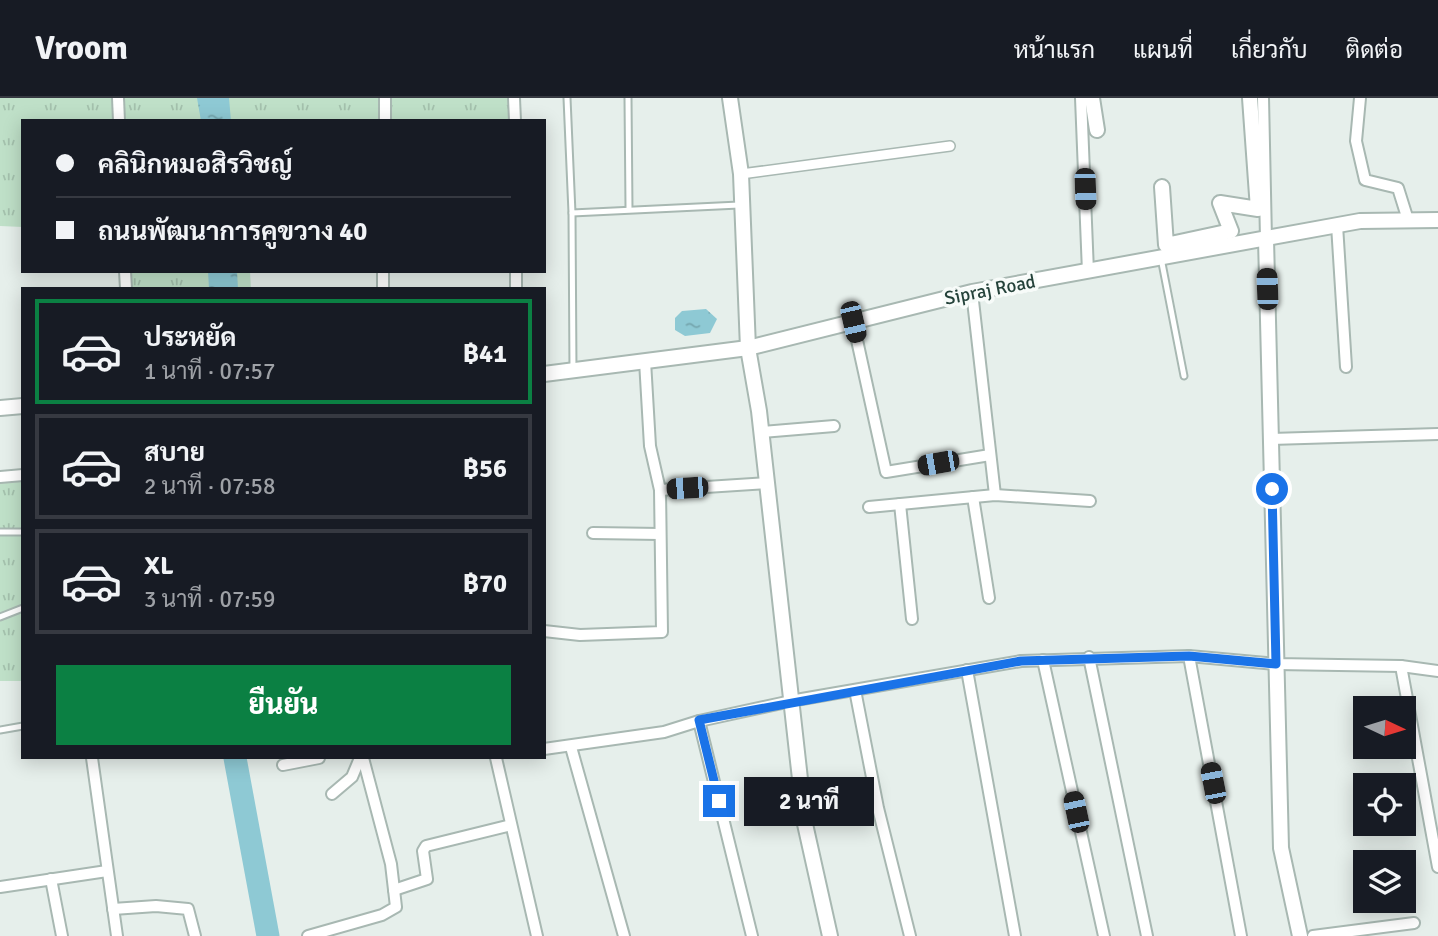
<!DOCTYPE html>
<html lang="th">
<meta charset="utf-8">
<style>
body{margin:0;font-family:Signika,Sarabun,sans-serif;background:#20242c;color:#f1f3f6;height:100vh;display:flex;flex-direction:column;font-size:26px;white-space:nowrap}
*{box-sizing:border-box;margin:0}
p{font-size:23px;color:#9ea1a6}
.icon{flex:none;width:38px;height:38px;fill:none;stroke:currentColor;stroke-width:2;stroke-linecap:round;stroke-linejoin:round}
.map{position:relative;flex:1;overflow:hidden}
.panel{position:absolute;left:21px;top:189px;width:525px;height:472px;display:flex;flex-direction:column;background:#171b24;border-radius:0px;box-shadow:0 4px 18px #0003}
.panel>*{flex:none}
.guide{position:absolute;left:21px;top:21px;width:525px;height:154px;border-radius:0px;box-shadow:0 4px 18px #0003;display:grid;align-content:center;height:154px;padding:0 35px;background:#171b24}
.needle{width:46px;rotate:94deg}
.buttons{position:absolute;left:1353px;top:598px;display:grid;gap:14px}
.buttons a{display:grid;place-items:center;width:63px;height:63px;border-radius:0px;background:#171b24;box-shadow:0 4px 18px #0003;font-size:35px}
.end{position:absolute;width:32px;height:32px;margin:-16px;border:9px solid #1a73e8;background:#fff;box-shadow:0 0 0 4px #fff}
.from{border-radius:50%}
.bubble{position:absolute;height:49px;border-radius:0px;background:#171b24;box-shadow:0 4px 18px #0003;font-size:23px;font-weight:800;line-height:49px;text-align:center}
.car{position:absolute;width:21px;height:42px;margin:-21px -10px;border-radius:9px;box-shadow:0 0 5px 2px #0007;background:linear-gradient(#222 24%,#8ab4d8 0 40%,#222 0 76%,#8ab4d8 0 86%,#222 0)}
.guide b{display:flex;align-items:center;gap:24px;height:66px;font-size:26px}
.guide b+b{border-top:2px solid #363941}
.guide i{width:18px;height:18px;background:#f1f3f6}
ul{padding:12px 0 0;list-style:none}
li{display:flex;align-items:center;gap:21px;height:105px;margin:0 14px 10px;padding:0 21px;border:4px solid #363941;border-radius:0px}
li div{flex:1}
li b{display:block;font-size:26px}
li em{font-style:normal;font-weight:800}
li.active{border-color:#0b8043}
li>.icon{width:63px;height:63px;stroke-width:1.5}
.primary-button{display:flex;gap:14px;margin-top:auto;padding:14px 35px}
.primary-button a{flex:1;height:80px;border-radius:0px;background:#0b8043;color:#fff;font-size:28px;font-weight:800;line-height:80px;text-align:center}
header{display:flex;align-items:center;gap:42px;box-sizing:border-box;height:98px;padding:0 35px;background:#171b24;border-bottom:2px solid #363941}
header strong{font-size:33px}
nav{display:flex;gap:38px;margin-inline-start:auto;font-size:24px}
.map>svg:first-child{display:block}
.grass{fill:url(#grass-tufts)}
.water{fill:url(#water-ripples)}
.lines{fill:none;stroke-linecap:round;stroke-linejoin:round}
.river{stroke:#8ec9d4;stroke-width:23}
.service-casing{stroke:#a8b8b2;stroke-width:9}
.pedestrian-casing{stroke:#a8b8b2;stroke-width:12}
.minor-casing{stroke:#a8b8b2;stroke-width:14}
.tertiary-casing{stroke:#a8b8b2;stroke-width:18}
.service{stroke:#fff;stroke-width:5}
.pedestrian{stroke:#fff;stroke-width:9}
.minor{stroke:#fff;stroke-width:10}
.tertiary{stroke:#fff;stroke-width:14}
.route{stroke:#1a73e8;stroke-width:9}
.labels{text-anchor:middle;dominant-baseline:central;stroke-width:7;stroke-linejoin:round;paint-order:stroke}
.street-label{font-size:19px;fill:#24423a;stroke:#f7fbf9}
</style>
<header>
<strong>Vroom</strong>
<nav><a>หน้าแรก</a><a>แผนที่</a><a>เกี่ยวกับ</a><a>ติดต่อ</a></nav>
</header>
<div class="map">
<svg width="1438" height="838" viewBox="0 0 1438 838">
<defs>
<pattern id="grass-tufts" width="24" height="20" patternUnits="userSpaceOnUse" patternTransform="scale(1.75)"><rect width="24" height="20" fill="#bfe0c8"/><path d="M3 7l-1-3M5 7V3M7 7l1-3M15 17l-1-3M17 17v-4M19 17l1-3" fill="none" stroke="#a4c1ad"/></pattern>
<pattern id="water-ripples" width="26" height="14" patternUnits="userSpaceOnUse" patternTransform="scale(1.75)"><rect width="26" height="14" fill="#8ec9d4"/><path d="M2 4q2-2 4 0t4 0M15 11q2-2 4 0t4 0" fill="none" stroke="#74a5ad"/></pattern>
</defs>
<rect width="100%" height="100%" fill="#e6efeb"/>
<g class="grass">
<polygon points="0,0 514,0 515,23 23,23 23,129 0,128"/>
<polygon points="125,173 250,173 251,191 126,191"/>
<polygon points="23,377 23,583 0,583 0,379"/>
</g>
<g class="water">
<polygon points="197,0 229,0 231,23 201,23"/>
<polygon points="208,173 237,173 238,191 209,191"/>
<polygon points="706,211 717,221 710,235 685,238 675,232 675,220 682,213"/>
</g>
<g class="lines">
<polyline class="river" points="235,660 268,838"/>
<g class="service-casing">
<g id="service">
<polyline points="567,0 572,115 739,107"/>
<polyline points="628,0 629,110"/>
<polyline points="572,115 573,272"/>
<polyline points="1161,160 1184,278"/>
<polyline points="0,434 23,434"/>
<polyline points="0,519 23,510"/>
<polyline points="0,632 23,628"/>
</g>
</g>
<g class="pedestrian-casing">
<polyline id="pedestrian" points="741,76 950,48"/>
</g>
<g class="minor-casing">
<g id="minor">
<polyline points="118,0 119,23"/>
<polyline points="514,0 515,23"/>
<polyline points="1081,0 1088,174"/>
<polyline points="1263,0 1266,141"/>
<polyline points="1360,0 1356,43 1365,82 1398,90 1408,122"/>
<polyline points="385,23 385,0"/>
<polyline points="1337,127 1346,269"/>
<polyline points="125,173 126,191"/>
<polyline points="383,191 383,173"/>
<polyline points="516,191 516,173"/>
<polyline points="972,194 995,397"/>
<polyline points="853,224 886,374 990,357"/>
<polyline points="762,334 834,328"/>
<polyline points="1271,341 1438,336"/>
<polyline points="0,379 23,377"/>
<polyline points="660,392 767,385"/>
<polyline points="973,399 989,500"/>
<polyline points="900,406 912,521"/>
<polyline points="869,409 995,397 1090,403"/>
<polyline points="593,435 660,436"/>
<polyline points="544,533 580,537 662,534 660,392 650,348 645,263"/>
<polyline points="1189,558 1241,838"/>
<polyline points="1089,559 1147,838"/>
<polyline points="1043,562 1104,838"/>
<polyline points="1401,568 1438,769"/>
<polyline points="967,572 1015,838"/>
<polyline points="855,592 878,710 910,838"/>
<polyline points="699,623 752,838"/>
<polyline points="571,649 624,838"/>
<polyline points="544,651 664,634 699,623 796,602 1021,563 1189,558 1276,566 1401,568 1438,573"/>
<polyline points="92,660 117,838"/>
<polyline points="496,660 537,838"/>
<polyline points="283,667 319,660"/>
<polyline points="332,696 352,679 360,660"/>
<polyline points="51,781 62,838"/>
<polyline points="0,789 107,773"/>
<polyline points="394,792 427,781 423,753 426,748 511,727"/>
<polyline points="113,811 156,808 188,811 195,838"/>
<polyline points="308,838 382,817 396,809 391,766 363,660"/>
<polyline points="1313,838 1414,825"/>
</g>
</g>
<g class="tertiary-casing">
<g id="tertiary">
<polyline points="730,0 741,76 748,250 759,313 805,726 830,838"/>
<polyline points="1092,0 1097,32"/>
<polyline points="1162,89 1166,147 1231,133 1220,105 1258,111 1250,0"/>
<polyline points="1266,141 1281,750 1300,838"/>
<polyline points="544,276 748,250 972,194 1360,123 1438,122"/>
<polyline points="0,310 23,308"/>
</g>
</g>
<use href="#service" class="service"/>
<use href="#pedestrian" class="pedestrian"/>
<use href="#minor" class="minor"/>
<use href="#tertiary" class="tertiary"/>
</g>
<g class="lines">
<polyline class="route" points="719,703 699,622 1021,563 1189,558 1276,566 1272,391"/>
</g>
<g class="labels">
<g class="street-label">
<text transform="translate(990 192) rotate(-11)">Sipraj Road</text>
</g>
</g>
</svg>
<div class="buttons">
<a><svg class="needle" viewBox="-14 -14 28 28"><path d="M0-13l5 13h-10z" fill="#e53935"/><path d="M0 13l5-13h-10z" fill="#9ea1a6"/></svg></a>
<a><svg class="icon" aria-label="locate" viewBox="0 0 24 24"><circle cx="12" cy="12" r="6"/><path d="M12 2v4M12 18v4M2 12h4M18 12h4"/></svg></a>
<a><svg class="icon" aria-label="layers" viewBox="0 0 24 24"><path d="M12 4l9 5-9 5-9-5zM3 14l9 5 9-5"/></svg></a>
</div>
<i class="end from" style="left:1272px;top:391px"></i>
<i class="end" style="left:719px;top:703px"></i>
<div class="bubble" style="left:744px;top:679px;width:130px">2 นาที</div>
<i class="car" style="left:1085px;top:91px;rotate:178deg"></i>
<i class="car" style="left:1267px;top:191px;rotate:358deg"></i>
<i class="car" style="left:853px;top:224px;rotate:167deg"></i>
<i class="car" style="left:938px;top:365px;rotate:260deg"></i>
<i class="car" style="left:687px;top:390px;rotate:266deg"></i>
<i class="car" style="left:1213px;top:685px;rotate:349deg"></i>
<i class="car" style="left:1076px;top:714px;rotate:348deg"></i>
<div class="guide">
<b><i class="from"></i>คลินิกหมอสิรวิชญ์</b>
<b><i></i>ถนนพัฒนาการคูขวาง 40</b>
</div>
<section class="panel">
<ul>
<li class="active"><svg class="icon" aria-label="car" viewBox="0 0 24 24"><path d="M5 17H2v-5l4-1 3-4h7l3 4 3 1v5h-3M9 17h6M6 11h13"/><circle cx="7" cy="17" r="2"/><circle cx="17" cy="17" r="2"/></svg><div><b>ประหยัด</b><p>1 นาที · 07:57</p></div><em>฿41</em></li>
<li><svg class="icon" aria-label="car" viewBox="0 0 24 24"><path d="M5 17H2v-5l4-1 3-4h7l3 4 3 1v5h-3M9 17h6M6 11h13"/><circle cx="7" cy="17" r="2"/><circle cx="17" cy="17" r="2"/></svg><div><b>สบาย</b><p>2 นาที · 07:58</p></div><em>฿56</em></li>
<li><svg class="icon" aria-label="car" viewBox="0 0 24 24"><path d="M5 17H2v-5l4-1 3-4h7l3 4 3 1v5h-3M9 17h6M6 11h13"/><circle cx="7" cy="17" r="2"/><circle cx="17" cy="17" r="2"/></svg><div><b>XL</b><p>3 นาที · 07:59</p></div><em>฿70</em></li>
</ul>
<div class="primary-button"><a>ยืนยัน</a></div>
</section>
</div>
